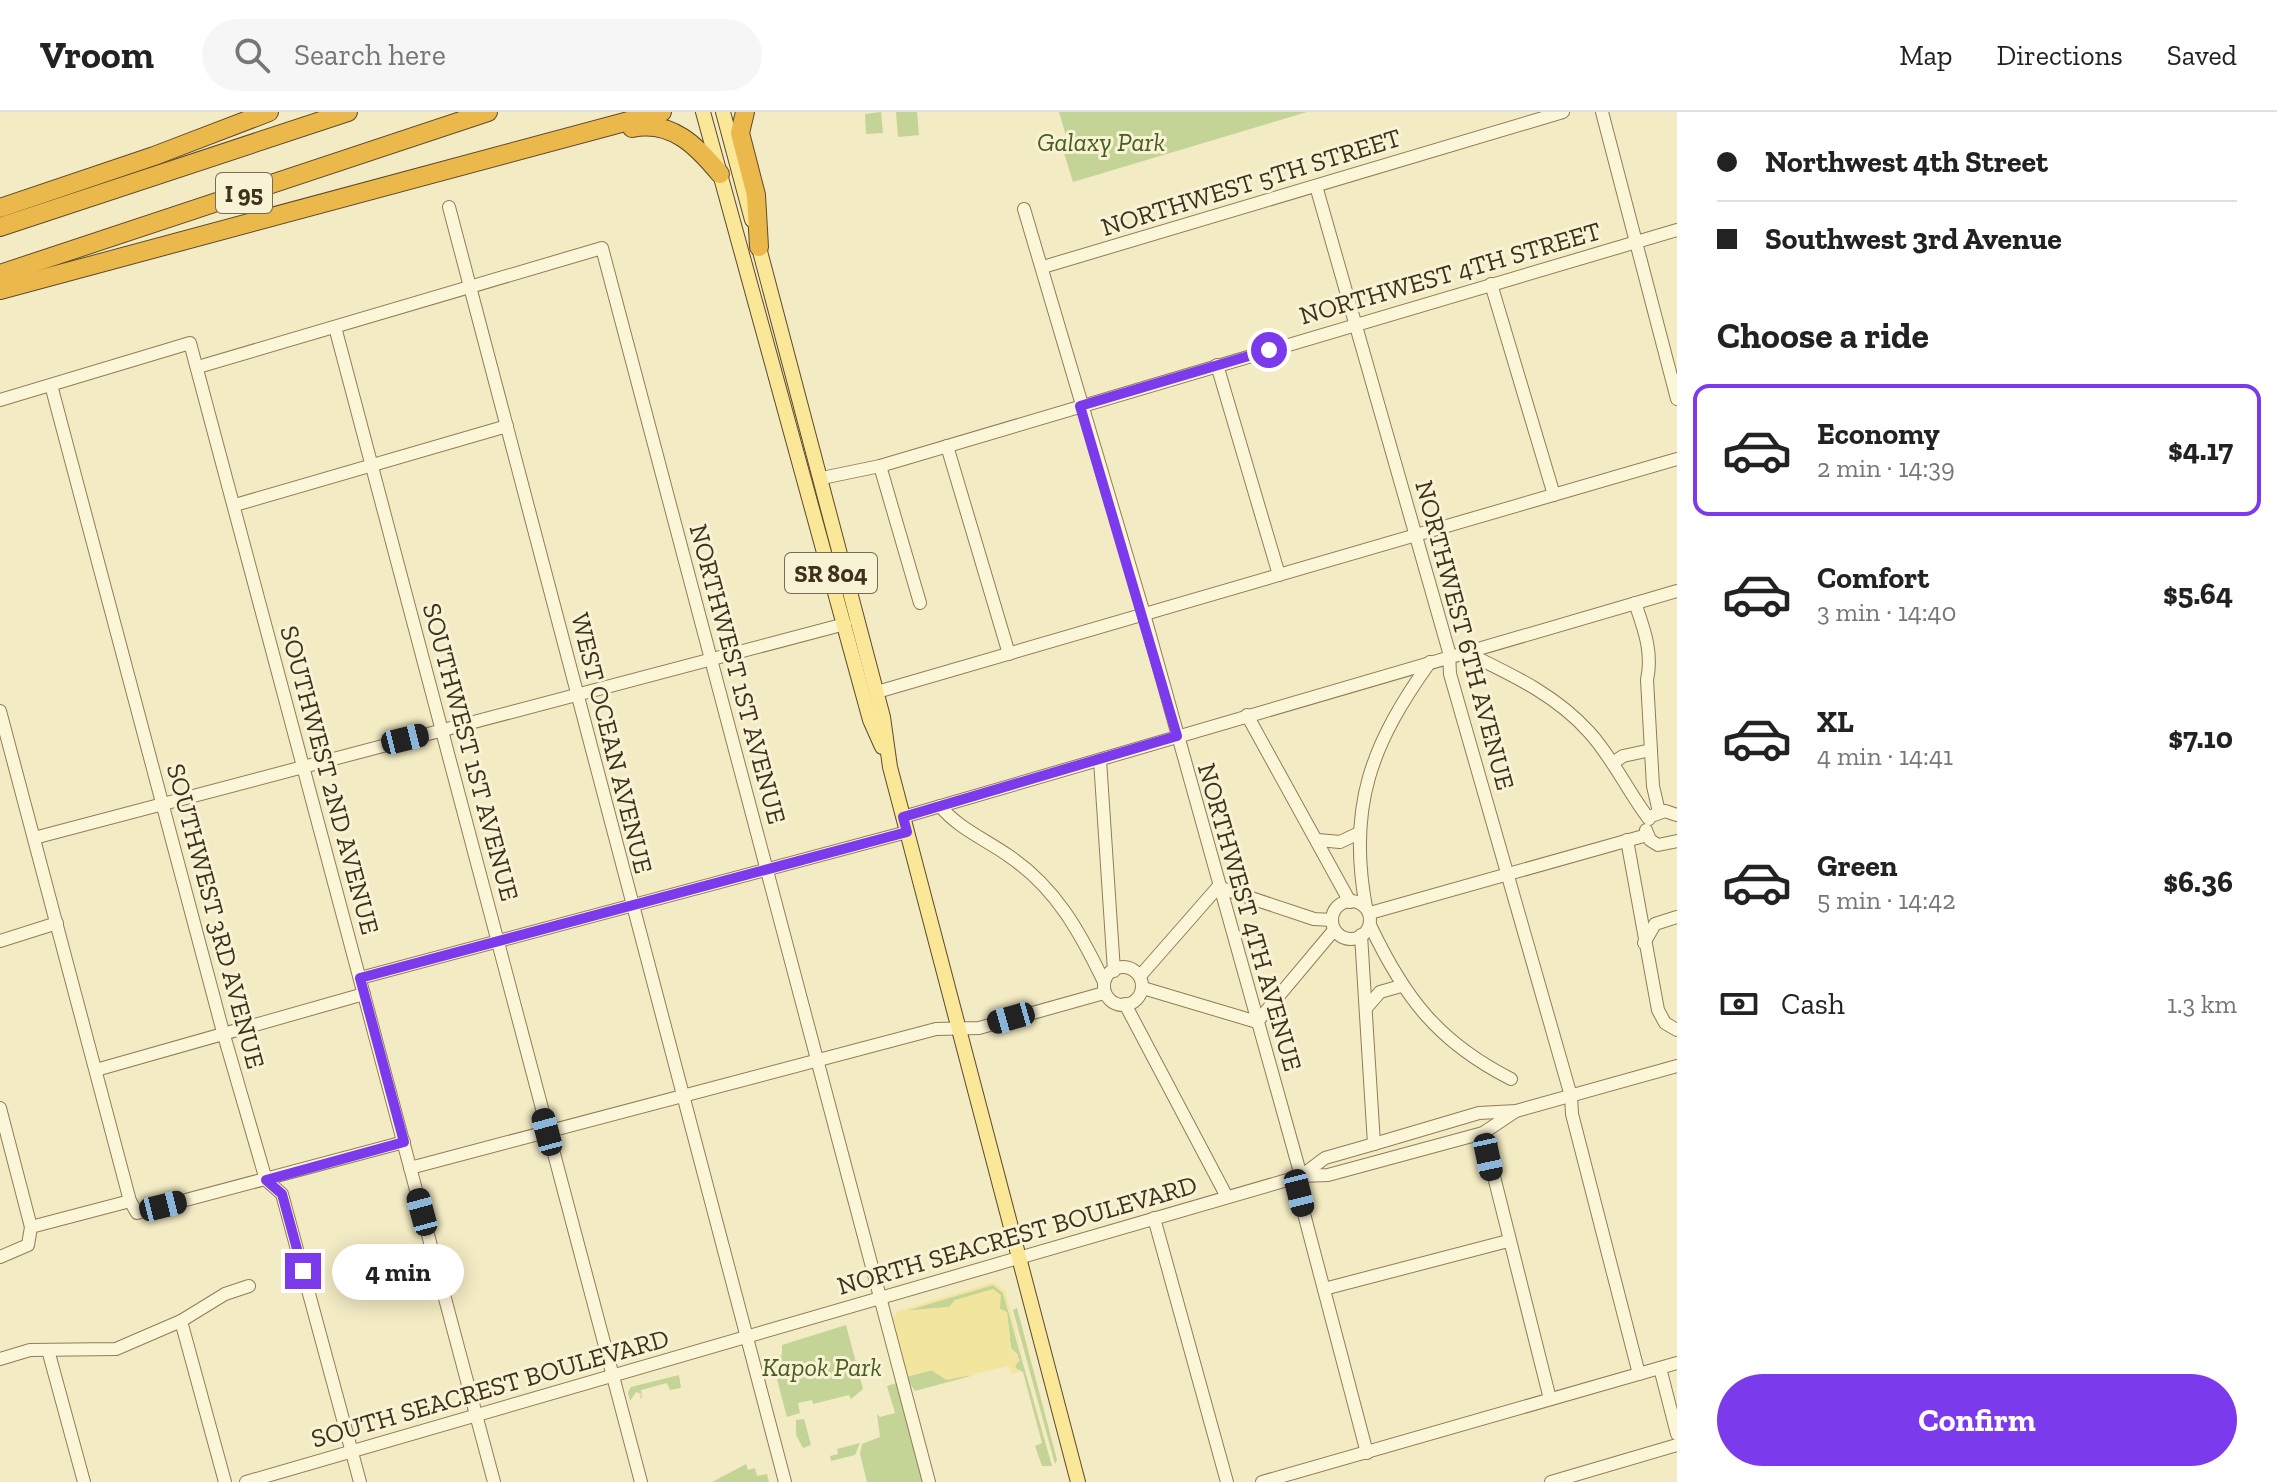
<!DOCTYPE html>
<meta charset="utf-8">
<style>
body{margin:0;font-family:"Zilla Slab",serif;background:#f6f6f6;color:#222;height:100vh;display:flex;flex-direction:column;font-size:30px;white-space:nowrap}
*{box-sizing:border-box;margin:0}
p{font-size:26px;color:#767676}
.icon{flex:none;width:44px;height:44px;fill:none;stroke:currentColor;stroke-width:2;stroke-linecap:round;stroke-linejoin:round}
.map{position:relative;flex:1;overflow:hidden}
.sheet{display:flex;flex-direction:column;background:#fff;width:600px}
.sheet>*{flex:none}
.guide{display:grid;align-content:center;height:176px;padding:0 40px;background:#fff}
.end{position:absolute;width:36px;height:36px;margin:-18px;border:10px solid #7c3aed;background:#fff;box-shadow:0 0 0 4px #fff}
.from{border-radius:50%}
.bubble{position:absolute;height:56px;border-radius:28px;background:#fff;box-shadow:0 4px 20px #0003;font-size:26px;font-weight:800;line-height:56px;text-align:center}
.car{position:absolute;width:24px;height:48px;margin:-24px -12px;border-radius:10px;box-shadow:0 0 6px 2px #0007;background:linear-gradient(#222 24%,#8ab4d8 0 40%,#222 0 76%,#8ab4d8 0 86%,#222 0)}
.guide b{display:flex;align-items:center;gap:28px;height:76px;font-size:30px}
.guide b+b{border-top:2px solid #e0e0e0}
.guide i{width:20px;height:20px;background:#222}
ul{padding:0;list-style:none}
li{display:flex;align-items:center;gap:24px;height:132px;margin:0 16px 12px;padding:0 24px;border:4px solid transparent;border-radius:16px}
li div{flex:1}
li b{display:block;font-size:30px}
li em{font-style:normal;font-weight:800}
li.current{border-color:#7c3aed}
li>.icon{width:72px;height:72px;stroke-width:1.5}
h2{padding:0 40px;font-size:36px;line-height:96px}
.pay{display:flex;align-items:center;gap:20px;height:88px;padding:0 40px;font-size:30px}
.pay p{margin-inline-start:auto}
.primary-button{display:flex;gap:16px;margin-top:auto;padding:16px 40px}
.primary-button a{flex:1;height:92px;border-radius:48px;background:#7c3aed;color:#fff;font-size:32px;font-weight:800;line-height:92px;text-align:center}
header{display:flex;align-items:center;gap:48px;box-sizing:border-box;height:112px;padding:0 40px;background:#fff;border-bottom:2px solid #e0e0e0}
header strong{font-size:38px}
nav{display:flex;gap:44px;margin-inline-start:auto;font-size:28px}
.search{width:560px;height:72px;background:#f6f6f6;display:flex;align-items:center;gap:20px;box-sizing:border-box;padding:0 28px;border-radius:44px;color:#767676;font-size:30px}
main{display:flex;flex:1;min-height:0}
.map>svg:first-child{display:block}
.green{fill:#c4d396}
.sand{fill:#f2e59e}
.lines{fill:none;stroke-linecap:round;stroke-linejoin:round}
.minor-casing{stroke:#907d58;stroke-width:14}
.major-casing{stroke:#5e492c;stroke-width:16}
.highway-casing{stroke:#5e492c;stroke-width:20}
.minor{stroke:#fcf6d9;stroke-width:12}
.major{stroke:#fae798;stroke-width:14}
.highway{stroke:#ebb84c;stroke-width:18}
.route{stroke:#7c3aed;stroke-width:10}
.labels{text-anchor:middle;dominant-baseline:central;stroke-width:6;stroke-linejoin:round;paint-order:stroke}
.shield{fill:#f9f3d5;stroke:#776b54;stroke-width:2}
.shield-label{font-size:24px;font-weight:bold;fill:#3f311d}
.park-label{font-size:26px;font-style:italic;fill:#475d21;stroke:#f9f3d5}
.street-label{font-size:26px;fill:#3f311d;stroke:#f9f3d5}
</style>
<header>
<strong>Vroom</strong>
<div class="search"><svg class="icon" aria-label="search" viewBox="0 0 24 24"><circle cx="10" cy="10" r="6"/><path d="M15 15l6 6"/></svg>Search here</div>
<nav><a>Map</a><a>Directions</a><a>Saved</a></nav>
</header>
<main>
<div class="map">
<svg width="1677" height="1370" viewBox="0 0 1677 1370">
<rect width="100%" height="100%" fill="#f3ebc4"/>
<g class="green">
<polygon points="881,0 883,21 866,22 865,2"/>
<polygon points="896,0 917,0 919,23 898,25"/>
<polygon points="1059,0 1307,0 1073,70 1064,41 1070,38"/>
<polygon points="993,1173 1003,1181 1052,1354 1042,1354 1035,1334 1042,1331 1023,1260 1015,1256 1018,1243 1011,1236 1007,1200 1000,1197 999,1184 995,1182 948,1195 904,1199"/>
<polygon points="1017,1196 1057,1348 1055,1352 1013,1198"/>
<polygon points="846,1213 863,1277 851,1287 849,1283 813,1292 812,1288 798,1291 800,1301 787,1305 772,1249 782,1243 782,1233"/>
<polygon points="932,1258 945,1267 974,1263 915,1279 906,1265"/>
<polygon points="679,1263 681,1276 670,1278 667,1271 641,1278 642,1285 640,1287 641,1282 636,1280 630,1289 628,1280 631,1275"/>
<polygon points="897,1271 924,1370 867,1370 860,1342 862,1332 880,1325 877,1302 880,1305 895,1301 887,1274"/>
<polygon points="804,1307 811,1333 803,1336 796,1323 796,1308"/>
<polygon points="860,1331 855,1343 831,1349 830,1344 838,1342 837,1337"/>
<polygon points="746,1352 748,1358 755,1356 757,1364 767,1362 769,1370 712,1370"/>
</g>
<polygon class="sand" points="994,1170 1005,1179 1026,1256 1003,1181 993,1173 906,1199 949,1195 955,1188 993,1177 1001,1183 1000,1197 1007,1200 1011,1237 1020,1248 1015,1254 1019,1260 1012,1262 1009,1254 947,1268 931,1258 906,1265 891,1207 898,1199"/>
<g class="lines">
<g class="minor-casing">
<g id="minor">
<polyline points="1602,0 1677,287"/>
<polyline points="1316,74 1449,540 1450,562 1571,984 1572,1002 1639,1262"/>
<polyline points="449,95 785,1370"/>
<polyline points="1024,97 1144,502 1301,1064 1298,1079 1367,1341"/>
<polyline points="1043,155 1563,0"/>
<polyline points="1491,172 1554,383"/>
<polyline points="335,215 641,1370"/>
<polyline points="1217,253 1279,463"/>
<polyline points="198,255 602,136 929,1370"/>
<polyline points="51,273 223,920 266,1068 282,1082 360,1370"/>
<polyline points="0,288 190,231 494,1370"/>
<polyline points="947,334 1009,542"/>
<polyline points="880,354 920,491"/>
<polyline points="822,366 880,354 1677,118"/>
<polyline points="235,393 507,314"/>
<path d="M1635,491C1644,517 1653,540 1647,568L1653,674L1659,700"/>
<path d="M1465,540C1510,562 1555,582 1589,620C1613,646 1628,680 1649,707"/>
<polyline points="877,580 1677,347"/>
<polyline points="0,599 130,1089"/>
<polyline points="1247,603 1350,790"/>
<polyline points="1100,648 1114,859"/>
<polyline points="1613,651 1623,644 1651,638"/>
<path d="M940,694C959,717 985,727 1009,744C1056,776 1080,820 1104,870"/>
<polyline points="1654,703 1665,699 1677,703"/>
<polyline points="903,705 1677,479"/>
<polyline points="1646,718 1650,728 1658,733 1677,729"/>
<polyline points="34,726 845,512"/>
<polyline points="1318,728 1340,730 1359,721"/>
<polyline points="1627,728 1658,898 1665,911 1677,918"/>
<circle cx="1351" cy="808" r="19"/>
<path d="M1366,795C1347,694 1372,631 1430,550"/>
<polyline points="1370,801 1647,723"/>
<path d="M1370,813C1404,885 1438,930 1511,967"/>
<polyline points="1361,823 1374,1032"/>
<polyline points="0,829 57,811"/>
<polyline points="1644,831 1655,812 1677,805"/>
<circle cx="1123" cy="874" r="19"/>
<polyline points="1140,864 1218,775 1314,807 1332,808"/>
<polyline points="360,866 907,720"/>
<polyline points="1143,876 1257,910 1334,818"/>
<polyline points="1125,892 1227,1085"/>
<polyline points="1367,895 1380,880 1401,874"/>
<polyline points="96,958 364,882"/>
<polyline points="0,996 31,1115"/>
<polyline points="1483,1021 1550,1287"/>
<polyline points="410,1056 936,917 979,916 1104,881"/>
<polyline points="1301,1064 1325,1046 1374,1032 1479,1001 1516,999 1677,954"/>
<polyline points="1154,1106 1227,1370"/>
<polyline points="0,1145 28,1133 31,1115 130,1089 137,1101 404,1030"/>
<polyline points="1324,1177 1508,1129"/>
<polyline points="181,1209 225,1370"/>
<polyline points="48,1238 84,1370"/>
<polyline points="0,1247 30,1238 116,1237 181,1209 225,1182 249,1174"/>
<polyline points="1660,1256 1677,1322"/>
<polyline points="246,1370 1301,1064 1328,1063 1483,1021 1516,999"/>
<polyline points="1262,1370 1677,1251"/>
<polyline points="1551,1370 1677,1333"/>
</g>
</g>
<g class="major-casing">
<g id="major">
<polyline points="703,0 870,608 882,635"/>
<polyline points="723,0 752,108"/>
<polyline points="757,128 883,605 890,655 1078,1370"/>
</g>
</g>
<g class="highway-casing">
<g id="highway">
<polyline points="745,0 740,21 756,83 759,135"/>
<path d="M632,16C672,8 697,34 720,62"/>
<polyline points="0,96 154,44 269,0"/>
<polyline points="0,115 348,0"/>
<polyline points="0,162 488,0"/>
<polyline points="0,178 662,0"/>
</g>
</g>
<use href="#minor" class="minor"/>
<use href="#major" class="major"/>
<use href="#highway" class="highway"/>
</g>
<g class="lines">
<polyline class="route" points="303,1159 282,1082 266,1068 404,1030 360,866 907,720 903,705 1177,624 1080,294 1269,238"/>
</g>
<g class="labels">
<g class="shield">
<rect x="216" y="61" width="56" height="40" rx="6"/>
<rect x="785" y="441" width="92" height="40" rx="6"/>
</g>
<g class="shield-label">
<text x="244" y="81">I 95</text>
<text x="831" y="461">SR 804</text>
</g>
<g class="park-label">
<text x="1101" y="30">Galaxy Park</text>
<text x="822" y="1255">Kapok Park</text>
</g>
<g class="street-label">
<text transform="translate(1251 70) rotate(-17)">NORTHWEST 5TH STREET</text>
<text transform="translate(1450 161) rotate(-16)">NORTHWEST 4TH STREET</text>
<text transform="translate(1465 523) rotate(75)">NORTHWEST 6TH AVENUE</text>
<text transform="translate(738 562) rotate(75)">NORTHWEST 1ST AVENUE</text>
<text transform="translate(612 631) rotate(76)">WEST OCEAN AVENUE</text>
<text transform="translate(471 640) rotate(75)">SOUTHWEST 1ST AVENUE</text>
<text transform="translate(330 668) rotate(75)">SOUTHWEST 2ND AVENUE</text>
<text transform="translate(216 804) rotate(75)">SOUTHWEST 3RD AVENUE</text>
<text transform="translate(1250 805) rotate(74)">NORTHWEST 4TH AVENUE</text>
<text transform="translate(1017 1123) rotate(-16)">NORTH SEACREST BOULEVARD</text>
<text transform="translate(490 1276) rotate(-16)">SOUTH SEACREST BOULEVARD</text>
</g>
</g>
</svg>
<i class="end from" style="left:1269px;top:238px"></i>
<i class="end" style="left:303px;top:1159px"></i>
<div class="bubble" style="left:332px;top:1132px;width:132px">4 min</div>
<i class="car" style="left:405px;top:627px;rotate:76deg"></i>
<i class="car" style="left:1011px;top:906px;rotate:254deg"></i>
<i class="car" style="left:547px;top:1020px;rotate:345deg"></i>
<i class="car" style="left:1488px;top:1045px;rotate:168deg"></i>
<i class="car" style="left:1299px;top:1081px;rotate:166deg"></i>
<i class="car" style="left:163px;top:1094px;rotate:76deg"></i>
<i class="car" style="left:422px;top:1100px;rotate:345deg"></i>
</div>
<section class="sheet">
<div class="guide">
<b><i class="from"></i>Northwest 4th Street</b>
<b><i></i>Southwest 3rd Avenue</b>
</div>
<h2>Choose a ride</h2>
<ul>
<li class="current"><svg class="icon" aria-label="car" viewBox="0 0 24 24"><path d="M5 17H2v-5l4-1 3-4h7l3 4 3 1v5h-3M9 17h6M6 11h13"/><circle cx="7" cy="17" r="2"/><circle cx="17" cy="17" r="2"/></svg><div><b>Economy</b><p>2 min · 14:39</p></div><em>$4.17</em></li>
<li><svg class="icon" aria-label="car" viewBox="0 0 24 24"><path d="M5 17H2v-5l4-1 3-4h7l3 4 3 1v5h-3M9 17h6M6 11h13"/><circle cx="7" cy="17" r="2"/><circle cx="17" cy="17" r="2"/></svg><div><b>Comfort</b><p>3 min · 14:40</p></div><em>$5.64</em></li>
<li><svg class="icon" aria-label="car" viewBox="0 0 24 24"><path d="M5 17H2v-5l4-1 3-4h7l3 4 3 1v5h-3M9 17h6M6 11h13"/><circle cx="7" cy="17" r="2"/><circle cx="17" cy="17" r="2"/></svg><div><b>XL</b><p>4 min · 14:41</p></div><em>$7.10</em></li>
<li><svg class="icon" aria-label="car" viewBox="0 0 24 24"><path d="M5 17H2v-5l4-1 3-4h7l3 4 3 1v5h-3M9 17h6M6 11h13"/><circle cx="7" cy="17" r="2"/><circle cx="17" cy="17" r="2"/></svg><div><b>Green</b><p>5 min · 14:42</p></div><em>$6.36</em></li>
</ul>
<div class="pay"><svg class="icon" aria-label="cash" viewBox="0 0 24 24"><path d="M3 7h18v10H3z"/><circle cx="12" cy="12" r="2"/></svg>Cash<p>1.3 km</p></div>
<div class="primary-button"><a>Confirm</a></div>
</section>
</main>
